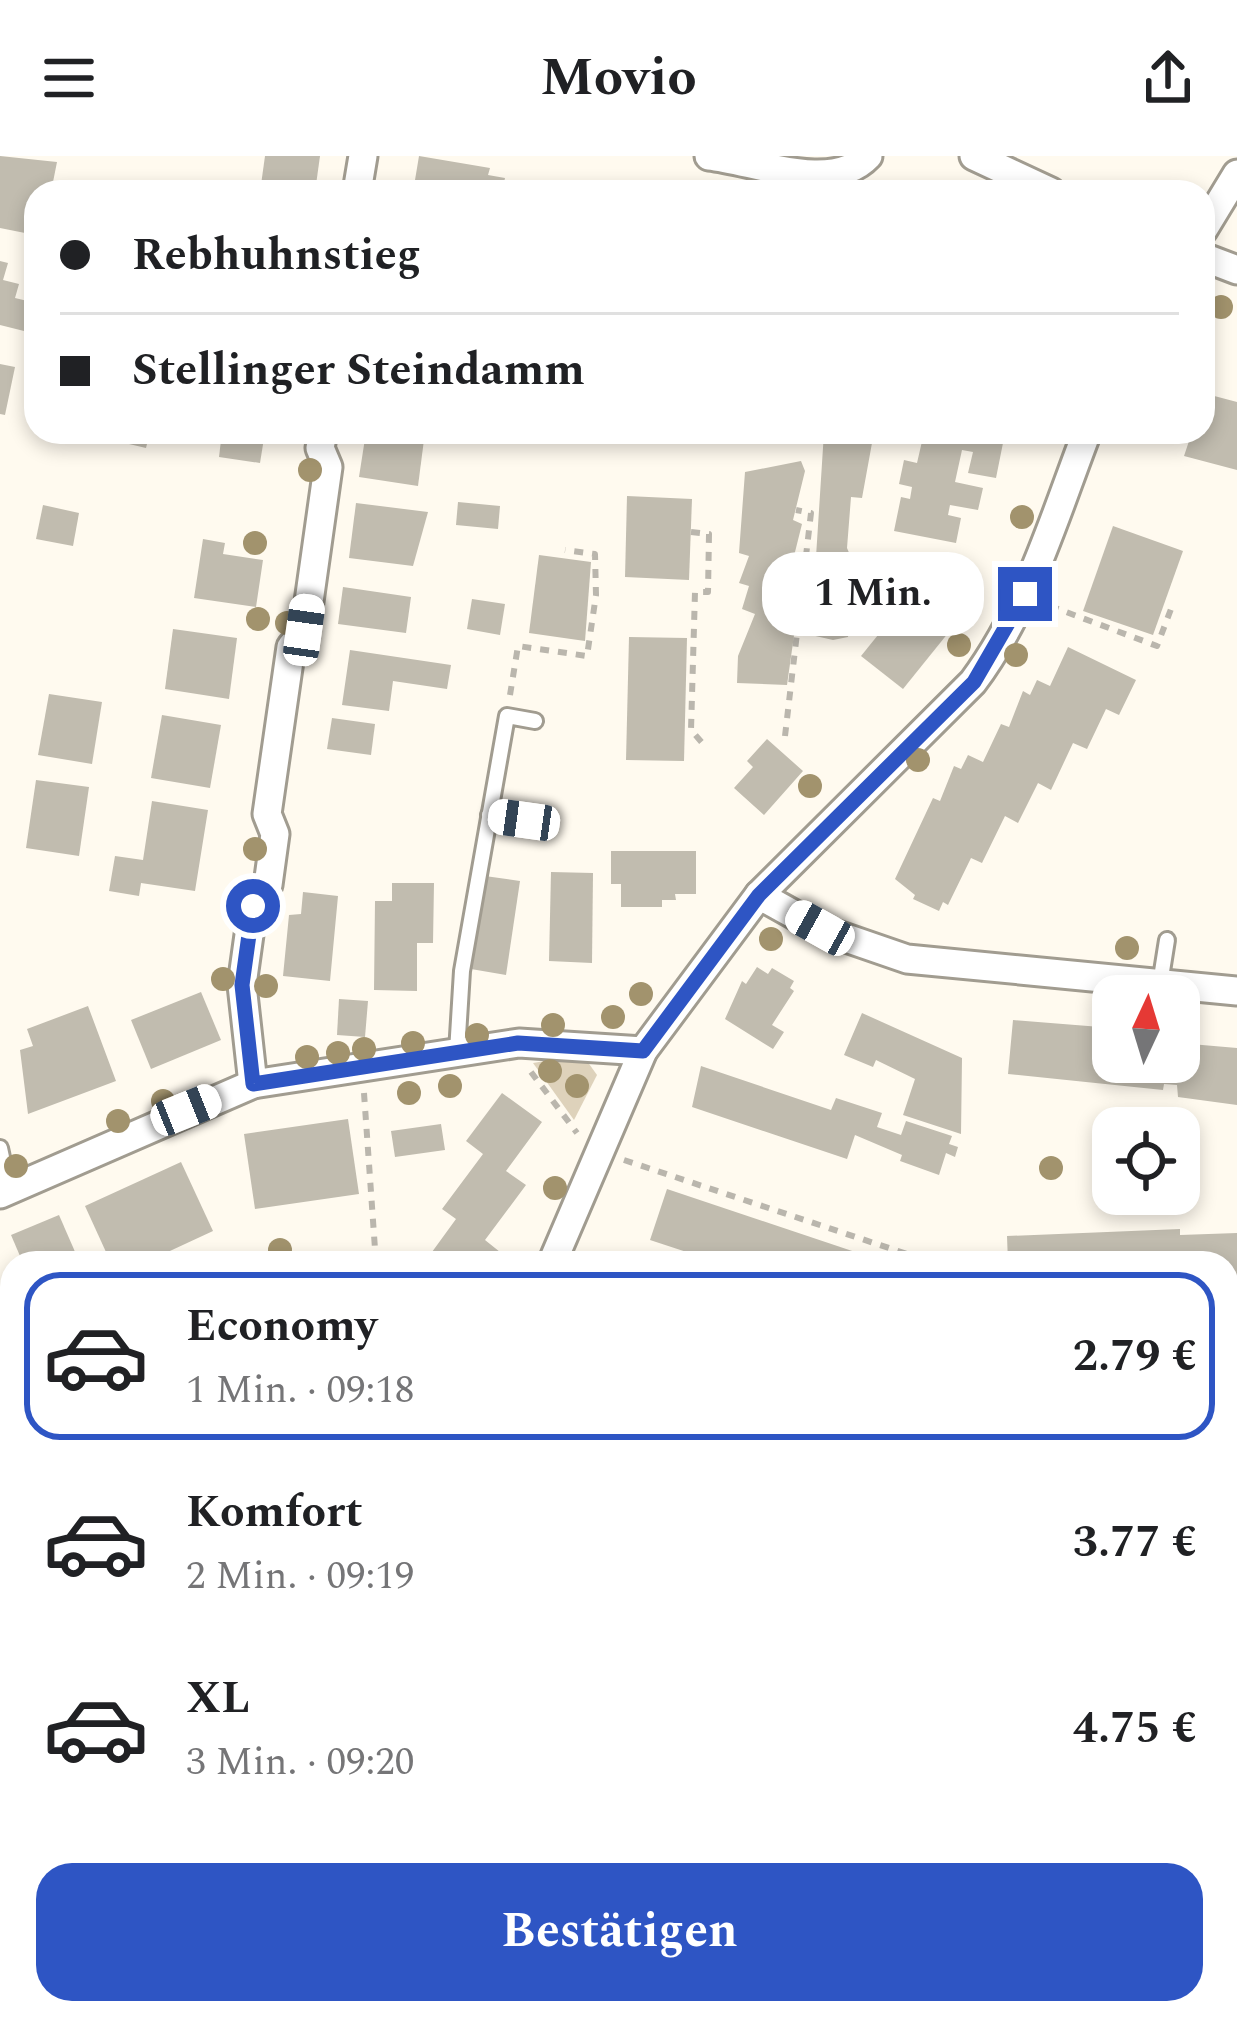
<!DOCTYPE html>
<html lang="de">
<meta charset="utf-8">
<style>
body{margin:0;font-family:Spectral,serif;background:#f2f2f2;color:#202124;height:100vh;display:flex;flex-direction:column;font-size:45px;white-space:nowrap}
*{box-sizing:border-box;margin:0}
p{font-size:39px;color:#757577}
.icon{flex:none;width:66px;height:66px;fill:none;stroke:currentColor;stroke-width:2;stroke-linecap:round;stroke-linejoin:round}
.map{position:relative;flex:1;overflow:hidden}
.details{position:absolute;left:0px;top:1095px;width:1239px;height:774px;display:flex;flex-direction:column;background:#fff;border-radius:36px 36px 0 0;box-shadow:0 6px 18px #0003}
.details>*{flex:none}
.banner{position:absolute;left:24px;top:24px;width:1191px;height:264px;border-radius:36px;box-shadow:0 6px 18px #0003;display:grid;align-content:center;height:264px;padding:0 36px;background:#fff}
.needle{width:78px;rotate:4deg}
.buttons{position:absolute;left:1092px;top:819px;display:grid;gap:24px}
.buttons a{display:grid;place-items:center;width:108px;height:108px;border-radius:24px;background:#fff;box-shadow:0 6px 18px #0003;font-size:60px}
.end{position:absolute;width:54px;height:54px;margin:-27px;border:15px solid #2e55c4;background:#fff;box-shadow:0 0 0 6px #fff}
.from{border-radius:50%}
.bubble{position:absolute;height:84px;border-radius:36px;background:#fff;box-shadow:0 6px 18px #0003;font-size:39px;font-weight:700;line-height:84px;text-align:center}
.car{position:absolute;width:36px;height:72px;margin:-36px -18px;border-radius:15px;box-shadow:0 0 9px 3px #0007;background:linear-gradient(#fff 24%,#345 0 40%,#fff 0 76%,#345 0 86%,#fff 0)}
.banner b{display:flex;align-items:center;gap:42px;height:114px;font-size:45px}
.banner b+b{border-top:3px solid #e0e0e0}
.banner i{width:30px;height:30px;background:#202124}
ul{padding:21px 0 0;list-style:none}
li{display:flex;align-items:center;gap:36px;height:168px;margin:0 24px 18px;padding:0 12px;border:6px solid transparent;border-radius:36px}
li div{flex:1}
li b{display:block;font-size:45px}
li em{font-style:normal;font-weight:700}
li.selected{border-color:#2e55c4}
li>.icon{width:108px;height:108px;stroke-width:1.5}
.cta{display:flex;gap:24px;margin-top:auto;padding:24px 36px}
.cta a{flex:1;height:138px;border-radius:36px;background:#2e55c4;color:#fff;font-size:48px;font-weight:700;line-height:138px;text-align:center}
header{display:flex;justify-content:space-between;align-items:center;height:156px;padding:0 36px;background:#fff;font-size:54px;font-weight:700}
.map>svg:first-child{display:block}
.green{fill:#ded2bb}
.building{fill:#c1bcaf}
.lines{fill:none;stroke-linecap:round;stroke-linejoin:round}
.lane-casing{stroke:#a19c90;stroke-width:20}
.street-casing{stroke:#a19c90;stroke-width:33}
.primary-casing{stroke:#a19c90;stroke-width:51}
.path{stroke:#bab6ad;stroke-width:6;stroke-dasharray:9 9;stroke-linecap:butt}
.lane{stroke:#fff;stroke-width:14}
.street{stroke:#fff;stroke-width:27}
.primary{stroke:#fff;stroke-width:45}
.tree{fill:#a2936d}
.route{stroke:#2e55c4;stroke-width:15}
</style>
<header><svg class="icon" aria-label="menu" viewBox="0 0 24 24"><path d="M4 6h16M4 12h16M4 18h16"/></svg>Movio<svg class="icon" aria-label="share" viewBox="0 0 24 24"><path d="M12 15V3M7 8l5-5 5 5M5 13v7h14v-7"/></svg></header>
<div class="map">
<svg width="1237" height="1869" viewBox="0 0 1237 1869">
<rect width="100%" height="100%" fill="#fffaef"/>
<polygon class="green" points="568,901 587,905 597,919 574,964 533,907"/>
<g class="building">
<polygon points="0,0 57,6 51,36 36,36 36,47 31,46 25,77 0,72"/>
<polygon points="265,0 320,0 315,36 260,36"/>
<polygon points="419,0 490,12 488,19 505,22 502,36 413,36"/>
<polygon points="0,105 8,107 3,124 19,128 15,142 36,147 36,178 0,169"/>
<polygon points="0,208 15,211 5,259 0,258"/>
<polygon points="1203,237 1237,246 1237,314 1184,300 1192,276 1203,276"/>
<polygon points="78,276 150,276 146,292"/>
<polygon points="222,276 265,276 260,307 219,301"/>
<polygon points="366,276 425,276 418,330 359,321"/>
<polygon points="824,276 874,276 862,342 851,341 847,392 850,399 906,420 895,449 844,430 841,449 852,457 848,481 833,484 811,479"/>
<polygon points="936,276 1004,282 996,322 968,317 973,296 962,294 955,326 983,332 978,354 950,349 948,359 961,362 956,387 894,375 901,341 910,343 912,331 899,328 904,304 917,307 923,281 934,284"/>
<polygon points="801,305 805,315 793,364 802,368 791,412 803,416 787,529 737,527 738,500 755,458 742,453 749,430 739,427 749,400 739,397 745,316"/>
<polygon points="627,340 692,343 689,424 625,421"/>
<polygon points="458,346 500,350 498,373 456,369"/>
<polygon points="356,347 428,356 413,410 349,402"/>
<polygon points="43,349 79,357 73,390 36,383"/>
<polygon points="1113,370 1183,395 1153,479 1083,455"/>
<polygon points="203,383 225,387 223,398 263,404 256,451 194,442"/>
<polygon points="539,399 591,406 585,485 529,477"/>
<polygon points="920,427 961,461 903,533 861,500"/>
<polygon points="343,431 411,441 406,477 338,468"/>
<polygon points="472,443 505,448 500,479 467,473"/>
<polygon points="173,473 237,482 229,543 165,533"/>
<polygon points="629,481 687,482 684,605 626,604"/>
<polygon points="1068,491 1136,524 1119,559 1106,553 1087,593 1073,587 1051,634 1038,627 1018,667 1005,660 982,707 971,702 948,749 943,746 939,755 913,743 915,739 895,723 933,642 940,645 954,610 961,613 968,599 983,606 1001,568 1009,571 1023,535 1030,539 1037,524 1050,530"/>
<polygon points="350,494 451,509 447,533 393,525 389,555 342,549"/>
<polygon points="49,538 102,546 92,608 38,599"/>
<polygon points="162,559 221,569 210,632 151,622"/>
<polygon points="332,562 375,568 371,599 327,593"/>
<polygon points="767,583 803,615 764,659 734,632 753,611 747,605"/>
<polygon points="36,624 89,631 79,700 26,692"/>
<polygon points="152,645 208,654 195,735 141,727 139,740 109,735 115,700 143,704"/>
<polygon points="611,695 696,695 696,738 675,738 676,744 662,744 662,751 621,751 621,728 611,728"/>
<polygon points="551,716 593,717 592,807 549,805"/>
<polygon points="485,720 520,725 506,819 471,813"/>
<polygon points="392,727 434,727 433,787 417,787 417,835 374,834 375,745 392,745"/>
<polygon points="303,736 338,740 330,825 283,820 289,759 301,758"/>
<polygon points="757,811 768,818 772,812 794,825 790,832 794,835 772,869 784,876 773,893 725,863 742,825 746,828"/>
<polygon points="201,836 221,884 151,913 131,864"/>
<polygon points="339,843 368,845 365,881 337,879"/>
<polygon points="88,850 116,925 28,958 20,894 33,890 27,873"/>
<polygon points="862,857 962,902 961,978 903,959 915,923 876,904 873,911 844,899"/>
<polygon points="1013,864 1113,872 1113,906 1179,906 1179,887 1237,892 1237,949 1178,941 1177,929 1164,928 1163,934 1008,918"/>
<polygon points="701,910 831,954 836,942 882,957 877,971 901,979 906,965 952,980 949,988 958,991 955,1001 946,997 939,1019 900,1005 902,999 855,979 847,1003 692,951"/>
<polygon points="502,937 542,966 506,1015 526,1029 485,1084 500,1096 491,1107 424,1107 456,1063 442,1053 483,998 466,985"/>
<polygon points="348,963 359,1038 255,1053 244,978"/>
<polygon points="441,968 445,994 395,1001 391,975"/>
<polygon points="181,1006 213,1075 144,1107 111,1107 85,1050"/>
<polygon points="667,1033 885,1106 885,1107 720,1107 650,1084"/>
<polygon points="59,1059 79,1105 23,1107 11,1079"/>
<polygon points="1180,1073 1180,1079 1237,1077 1237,1137 1227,1138 1227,1107 1008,1107 1007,1080"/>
<polygon points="361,1099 361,1107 283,1107 283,1102"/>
<polygon points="12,1406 12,1531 6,1536 12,1543 12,1562 0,1573 0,1416"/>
<polygon points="1237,1468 1237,1531 1227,1531 1227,1469"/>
<polygon points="0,1621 12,1634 10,1699 0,1689"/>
<polygon points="168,1857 245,1857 254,1869 177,1869"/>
<polygon points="397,1857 461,1857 460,1869 397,1869"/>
<polygon points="595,1857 653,1857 653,1869 596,1869"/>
<rect x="861" y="1857" width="60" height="12"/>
</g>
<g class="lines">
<g class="lane-casing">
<g id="lane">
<polyline points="489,659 524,664"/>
<polyline points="1160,828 1167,784"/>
<polyline points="457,896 462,815 507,560 535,565"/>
<polyline points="0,992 9,1034"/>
</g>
</g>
<g class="street-casing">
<g id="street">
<path d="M709,0C755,5 832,38 868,0"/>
<polyline points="974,0 1051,36"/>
<polyline points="357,36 363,0"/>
<polyline points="1203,74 1237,18"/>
<polyline points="1203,101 1237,114"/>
<polyline points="759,739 820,773 907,803 1237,835"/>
<polyline points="253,928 242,829 253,750 268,729 275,678 267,658 291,491 305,474 328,311 320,292 323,276"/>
<polyline points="0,1038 253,928 519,887 643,895"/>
<path d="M552,1107L643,895L759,739L973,526C1028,452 1054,362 1087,276"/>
<polyline points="1227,1334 1237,1344"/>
<polyline points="1227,1426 1237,1415"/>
<polyline points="1227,1794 1237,1792"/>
<polyline points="517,1869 518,1857"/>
<polyline points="998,1869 998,1857"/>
</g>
</g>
<g class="primary-casing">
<g id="primary">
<polyline points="0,1797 12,1810"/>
<polyline points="55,1857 66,1869"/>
</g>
</g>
<g class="path">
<polyline points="691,376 709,378 708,436 695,436 691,574 705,590"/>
<polyline points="1050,450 1157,490 1171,453"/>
<polyline points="510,539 518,490 587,500 596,439 595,398 565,394"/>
<polyline points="785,580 811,357 796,354"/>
<polyline points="531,916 577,977"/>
<polyline points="364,937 376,1107"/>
<polyline points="624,1004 928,1105"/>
<polyline points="1227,1179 1237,1179"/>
<polyline points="0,1742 12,1755"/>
<polyline points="108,1857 117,1869"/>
<polyline points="666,1857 667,1869"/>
<polyline points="921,1858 962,1857"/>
</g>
<use href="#lane" class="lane"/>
<use href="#street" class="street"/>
<use href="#primary" class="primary"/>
</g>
<g class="tree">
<circle cx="1221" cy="151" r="12"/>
<circle cx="310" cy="314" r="12"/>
<circle cx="1022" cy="361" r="12"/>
<circle cx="255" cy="387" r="12"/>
<circle cx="258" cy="463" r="12"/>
<circle cx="287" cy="467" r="12"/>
<circle cx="959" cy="489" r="12"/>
<circle cx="1016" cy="499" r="12"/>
<circle cx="918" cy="604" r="12"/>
<circle cx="810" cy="630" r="12"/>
<circle cx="255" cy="693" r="12"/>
<circle cx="771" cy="783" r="12"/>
<circle cx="1127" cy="792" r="12"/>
<circle cx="223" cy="823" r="12"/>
<circle cx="266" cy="830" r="12"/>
<circle cx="641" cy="838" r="12"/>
<circle cx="613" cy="861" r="12"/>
<circle cx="553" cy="869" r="12"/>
<circle cx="477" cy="879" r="12"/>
<circle cx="413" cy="887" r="12"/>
<circle cx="364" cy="893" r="12"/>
<circle cx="338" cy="897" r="12"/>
<circle cx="307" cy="901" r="12"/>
<circle cx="550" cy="915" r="12"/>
<circle cx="450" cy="930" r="12"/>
<circle cx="577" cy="930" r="12"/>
<circle cx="409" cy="937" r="12"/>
<circle cx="163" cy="945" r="12"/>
<circle cx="118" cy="965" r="12"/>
<circle cx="16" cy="1010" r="12"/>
<circle cx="1051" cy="1012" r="12"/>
<circle cx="555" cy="1032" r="12"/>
<circle cx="280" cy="1094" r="12"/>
</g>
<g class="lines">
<polyline class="route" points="253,750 242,829 253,928 518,887 643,895 759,739 974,526 1025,438"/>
</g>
</svg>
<div class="buttons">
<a><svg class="needle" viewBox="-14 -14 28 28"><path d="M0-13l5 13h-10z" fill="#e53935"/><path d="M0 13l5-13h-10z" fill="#757577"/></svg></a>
<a><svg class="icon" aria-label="locate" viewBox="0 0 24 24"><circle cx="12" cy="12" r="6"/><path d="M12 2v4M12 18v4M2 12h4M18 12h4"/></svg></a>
</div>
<i class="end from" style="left:253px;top:750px"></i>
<i class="end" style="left:1025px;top:438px"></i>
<div class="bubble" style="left:762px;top:396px;width:222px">1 Min.</div>
<i class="car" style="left:304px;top:474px;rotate:8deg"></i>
<i class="car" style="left:524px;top:664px;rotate:278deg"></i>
<i class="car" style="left:820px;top:772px;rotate:299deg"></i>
<i class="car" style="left:186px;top:954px;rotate:68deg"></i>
<div class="banner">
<b><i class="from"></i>Rebhuhnstieg</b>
<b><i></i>Stellinger Steindamm</b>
</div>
<section class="details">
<ul>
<li class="selected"><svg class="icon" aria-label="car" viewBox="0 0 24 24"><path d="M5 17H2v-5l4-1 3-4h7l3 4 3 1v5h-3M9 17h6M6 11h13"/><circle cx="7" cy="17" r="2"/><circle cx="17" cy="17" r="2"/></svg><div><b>Economy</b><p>1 Min. · 09:18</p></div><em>2.79 €</em></li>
<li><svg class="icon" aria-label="car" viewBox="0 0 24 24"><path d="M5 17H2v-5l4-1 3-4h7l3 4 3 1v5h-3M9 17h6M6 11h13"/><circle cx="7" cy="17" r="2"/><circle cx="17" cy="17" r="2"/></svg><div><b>Komfort</b><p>2 Min. · 09:19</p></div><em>3.77 €</em></li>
<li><svg class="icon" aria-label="car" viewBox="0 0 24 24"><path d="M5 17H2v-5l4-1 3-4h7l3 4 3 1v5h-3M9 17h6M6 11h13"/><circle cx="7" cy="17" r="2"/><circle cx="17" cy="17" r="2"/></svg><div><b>XL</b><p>3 Min. · 09:20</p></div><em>4.75 €</em></li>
</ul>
<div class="cta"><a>Bestätigen</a></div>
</section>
</div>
